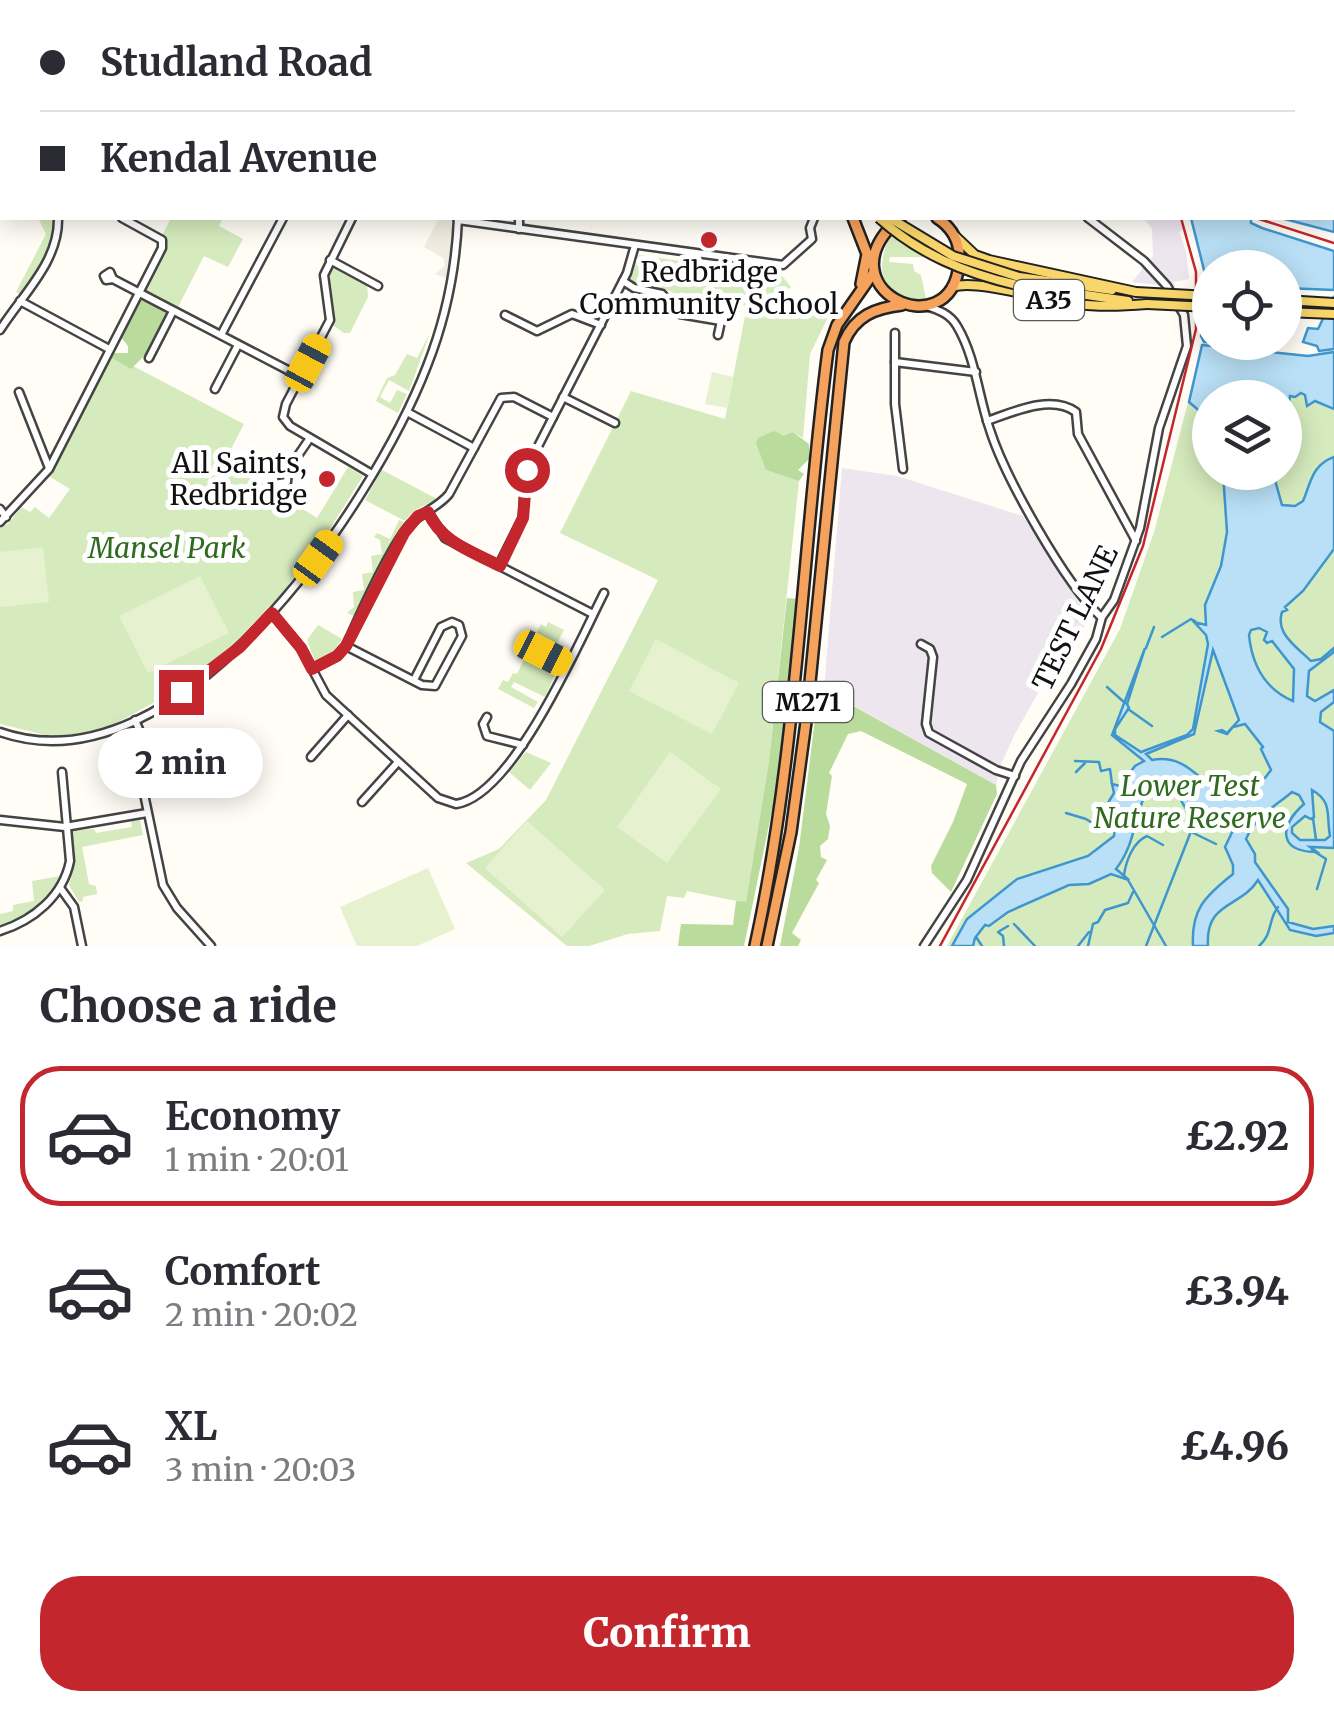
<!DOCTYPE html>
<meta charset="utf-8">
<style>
body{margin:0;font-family:Merriweather,serif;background:#f7f7f7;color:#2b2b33;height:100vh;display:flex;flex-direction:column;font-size:38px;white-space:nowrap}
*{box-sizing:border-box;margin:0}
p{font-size:32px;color:#7c7c81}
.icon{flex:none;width:55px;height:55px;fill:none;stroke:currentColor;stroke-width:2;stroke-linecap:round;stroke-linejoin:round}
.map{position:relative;height:946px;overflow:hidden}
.side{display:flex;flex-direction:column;background:#fff;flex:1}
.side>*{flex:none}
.guide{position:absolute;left:0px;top:0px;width:1335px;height:220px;box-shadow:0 5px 25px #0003;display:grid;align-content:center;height:220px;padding:0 40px;background:#fff}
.fabs{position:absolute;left:1192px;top:250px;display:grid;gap:20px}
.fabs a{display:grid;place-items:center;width:110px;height:110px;border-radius:50%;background:#fff;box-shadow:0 5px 25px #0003;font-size:50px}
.end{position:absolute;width:45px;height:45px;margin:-22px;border:12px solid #c4262e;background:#fff;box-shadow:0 0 0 5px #fff}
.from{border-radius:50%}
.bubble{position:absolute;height:70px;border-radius:35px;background:#fff;box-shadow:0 5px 25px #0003;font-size:32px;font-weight:800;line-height:70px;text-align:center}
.car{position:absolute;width:30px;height:60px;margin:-30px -15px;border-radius:12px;box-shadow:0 0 8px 2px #0007;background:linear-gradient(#f5c518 24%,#345 0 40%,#f5c518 0 76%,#345 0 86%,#f5c518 0)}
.guide b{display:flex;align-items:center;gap:35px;height:95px;font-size:38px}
.guide b+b{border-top:2px solid #e1e1e2}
.guide i{width:25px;height:25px;background:#2b2b33}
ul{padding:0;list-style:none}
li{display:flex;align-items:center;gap:30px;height:140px;margin:0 20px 15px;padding:0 20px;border:5px solid transparent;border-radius:40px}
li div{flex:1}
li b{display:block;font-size:38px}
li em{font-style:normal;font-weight:800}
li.selected{border-color:#c4262e}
li>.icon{width:90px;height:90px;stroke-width:1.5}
h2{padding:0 40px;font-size:45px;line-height:120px}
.action{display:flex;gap:20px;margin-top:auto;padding:20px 40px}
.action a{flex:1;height:115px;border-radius:40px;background:#c4262e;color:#fff;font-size:40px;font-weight:800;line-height:115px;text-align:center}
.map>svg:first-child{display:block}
.industrial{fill:#eee6ef}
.green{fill:#d5ebbd;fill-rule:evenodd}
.forest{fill:#b9dc9c}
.pitch{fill:#e6f2cf}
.plaza{fill:#f1ede2}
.water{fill:#b9e0f7;stroke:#3f96cf;stroke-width:2.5;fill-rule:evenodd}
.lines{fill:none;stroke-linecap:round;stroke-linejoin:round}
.stream{stroke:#3f96cf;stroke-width:2.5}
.minor-casing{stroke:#444;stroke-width:11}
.major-casing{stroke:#222;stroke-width:12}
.highway-casing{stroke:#222;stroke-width:14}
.minor{stroke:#fff;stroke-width:6}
.major{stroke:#f9d66b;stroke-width:8}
.highway{stroke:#f5a25d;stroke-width:9}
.rail{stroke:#c4262e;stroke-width:2.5}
.major-bridge-casing{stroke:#222;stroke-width:12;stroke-linecap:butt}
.major-bridge{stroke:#f9d66b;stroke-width:8}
.route{stroke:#c4262e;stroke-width:12}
.poi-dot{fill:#c4262e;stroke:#fff;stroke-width:4}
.labels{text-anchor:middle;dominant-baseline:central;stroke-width:10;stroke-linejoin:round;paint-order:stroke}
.shield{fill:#fff;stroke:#585858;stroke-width:2.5}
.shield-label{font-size:25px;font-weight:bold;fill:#111}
.poi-label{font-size:28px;fill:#111;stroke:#fff}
.park-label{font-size:28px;font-style:italic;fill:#2f6b1f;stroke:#fff}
.street-label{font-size:28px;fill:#111;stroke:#fff}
</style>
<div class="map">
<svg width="1334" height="946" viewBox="0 0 1334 946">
<rect width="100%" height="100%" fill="#fffdf5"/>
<g class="industrial">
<polygon points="1144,218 1179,218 1184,229 1179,232 1186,251 1189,279 1174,282 1175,287 1132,282 1153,256 1152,229"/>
<polygon points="842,468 897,476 1023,516 1081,606 1087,622 1079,635 1072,632 1015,734 1002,762 996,785 824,689"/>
</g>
<g class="green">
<path d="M38,218H55C54,248 40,271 20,294L16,292L46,234Z"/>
<polygon points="171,218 223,218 219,226 243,239 228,267 204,256 176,311 135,289"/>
<path d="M891,235L925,257H890L889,262L913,264L914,271L921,275L926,299C881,307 873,268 891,235Z"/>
<polygon points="639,255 782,276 791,287 786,291 789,307 786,311 752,308 785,316 823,308 830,313 810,354 803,438 793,432 766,470 799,481 769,761 746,903 687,891 684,898 667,896 660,931 628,934 589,946 567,946 466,863 499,849 546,800 658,580 560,533 631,391 725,419 747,306 673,296 671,291 633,286 630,281"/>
<polygon points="333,264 367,285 368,297 350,333 344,333 331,324 333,309 325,278"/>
<polygon points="430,333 409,391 389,380 380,397 390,403 397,390 407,394 398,413 376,401 387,378 395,375 407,354 417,358"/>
<path d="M1204,342L1254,346L1253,350L1317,356L1319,351L1334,349V946H947L1120,629L1154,532ZM1210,398H1285V472H1210Z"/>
<polygon points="110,357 131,368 133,366 244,424 230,451 262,483 317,518 348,467 363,476 331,527 283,592 230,648 164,697 100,732 50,736 0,724 0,528 9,523 21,507 30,512 35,507 49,518 70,489 47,475"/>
<polygon points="382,470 437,499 415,510 405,521 365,500"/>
<polygon points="399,520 404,522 354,616 347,613 354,607 353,592 364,590 362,574 373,572 371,556 382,554 380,540 374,537 377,533 390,539"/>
<polygon points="548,622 564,630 552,653 539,643 535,650 538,652 533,664 545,669 551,659 560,663 545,697 514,682 511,687 538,702 534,708 498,689 503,680 508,682 513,673 517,674 541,624 546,627"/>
<polygon points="318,625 342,639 332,653 315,661 307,640"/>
<polygon points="526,752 551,763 530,790 509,772"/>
<polygon points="140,820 143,835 82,847 89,884 96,886 97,894 83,897 83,901 79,902 69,885 75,860 71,831 94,829 96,833 132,827 131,821"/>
<path d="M60,876C48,903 28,917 0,929V914L13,911V905L34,901L32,881Z"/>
</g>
<g class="forest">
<path d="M139,300L156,305L167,314L145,355L131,369L110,357L112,353H128V346L120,336C130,327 131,312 139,300Z"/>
<polygon points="774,431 784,436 793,432 809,444 809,459 798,470 804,474 799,481 766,470 756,443 758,438"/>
<polygon points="787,598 797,599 776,791 744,946 678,946 681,924 733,925 736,901 746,902 769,761"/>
<polygon points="819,687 996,785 997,794 951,892 932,873 931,866 953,822 967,784 861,731 848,734 829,773 832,776 826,814 830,826 828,839 820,846 821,857 827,860 816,880 819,883 792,933 801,940 798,946 780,946 799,848"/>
</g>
<g class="pitch">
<polygon points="712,372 733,377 727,408 705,404"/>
<polygon points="43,547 49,602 0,607 0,552"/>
<polygon points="200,576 229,633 148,673 119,616"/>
<polygon points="656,639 739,683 712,734 629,691"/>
<polygon points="670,752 721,789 667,863 617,827"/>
<polygon points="527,821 605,890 562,937 485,868"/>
<polygon points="428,868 455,929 417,946 357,946 340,907"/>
</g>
<polygon class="plaza" points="439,218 452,218 454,221 450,275 445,278 435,274 445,266 443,258 424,247"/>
<g class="water">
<polygon points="1200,0 1334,0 1334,232 1281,218 1332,218 1332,2"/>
<polygon points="1191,218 1251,218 1251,223 1262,228 1334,251 1334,290 1285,288 1285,268 1210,268 1210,342 1204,342 1201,336 1208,286"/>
<polygon points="1334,296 1334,349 1319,351 1317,346 1303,342 1308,328 1318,329"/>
<polygon points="1202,345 1308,356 1334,352 1334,409 1315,401 1307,406 1305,395 1301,393 1295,397 1290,396 1289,403 1285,404 1285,398 1210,398 1210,420 1189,402"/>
<path d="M1334,457V549L1303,591L1285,607L1287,610L1282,612C1275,634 1297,647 1311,661L1321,659L1334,648V652L1309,671L1307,696L1315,701L1334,690V702L1321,712L1320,722L1334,731V848L1310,847L1317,852C1279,852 1278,827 1304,804L1299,795L1292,792C1276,806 1256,815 1246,839L1255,854V862L1288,909V922L1313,929L1334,926V933L1316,936L1290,930L1258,880C1241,908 1205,901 1208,946H1193C1191,910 1204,897 1233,874V865L1225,847L1236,824L1219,823L1207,826L1193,819L1188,820L1190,816L1171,783L1163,778L1155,781L1156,784L1152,783C1133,810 1138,841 1116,869L1129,880L1111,874L1089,884L1069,885L1008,912L989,926L985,925L975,938L973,946H952L967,919L1017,879L1088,856L1114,836L1115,826L1110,812L1100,816L1114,793L1112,784L1120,786L1135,766L1144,761L1112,735L1145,648L1127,704L1129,708L1115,729V735L1141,752L1187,735L1193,729L1208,644L1206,635L1194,622L1206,625L1205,605L1221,566L1227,532L1223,473H1273L1282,505L1295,506L1303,501C1311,482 1312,465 1334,457ZM1259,628L1267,632L1264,640L1267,643L1272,641L1294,669L1293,701C1265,689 1252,665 1249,635L1251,630ZM1213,650L1239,720L1227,733L1222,730L1218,731L1227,734L1233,727L1245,724L1263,747L1261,749L1271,770C1264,781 1257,785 1246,790C1206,808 1199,751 1152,760L1146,754L1194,734ZM1312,790C1333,802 1326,815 1330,836L1325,840H1300L1292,833V827L1305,816L1311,819L1314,817Z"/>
</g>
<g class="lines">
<g class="stream">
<polyline points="1162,637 1191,619 1195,621"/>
<polyline points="1146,648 1154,627"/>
<polyline points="1107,687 1125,703"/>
<polyline points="1128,709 1152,726"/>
<polyline points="1075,761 1099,762 1101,771 1110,769 1112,784"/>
<polyline points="1076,772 1085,763"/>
<polyline points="1146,810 1216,844"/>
<polyline points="1066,813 1086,819 1105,831 1101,816"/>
<polyline points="1313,818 1316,840"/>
<polyline points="1312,850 1326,859 1317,889"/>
<path d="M1124,875C1126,861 1133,842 1147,836L1163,845"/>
<polyline points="1128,880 1166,946"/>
<polyline points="1014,924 1035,946"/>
<polyline points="976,937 982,946"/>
<polyline points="1004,946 1003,936 998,932 1008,926"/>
<polyline points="1078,946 1089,932"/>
<polyline points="1088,946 1093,924 1098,922 1105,910 1128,903 1133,892"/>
<polyline points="1146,946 1190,834"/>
<path d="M1259,946C1273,934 1268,919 1278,907"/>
</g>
<g class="minor-casing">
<g id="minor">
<polyline points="200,0 205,2"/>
<polyline points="391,0 392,2"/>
<polyline points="851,0 853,2"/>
<polyline points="40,2 40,0"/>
<polyline points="94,2 95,0"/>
<polyline points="160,2 162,0"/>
<polyline points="473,2 473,0"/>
<polyline points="901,2 904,0"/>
<polyline points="968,2 969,2"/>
<polyline points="0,67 2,72"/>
<polyline points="0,119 2,118"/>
<polyline points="352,218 324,275 330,320 286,404 283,417 290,426 372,474"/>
<polyline points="458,220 783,265 812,239 810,228 814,218"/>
<polyline points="519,229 519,218"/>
<polyline points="330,260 378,286"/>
<polyline points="113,279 110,272 104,276 106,280 113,279 301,377"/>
<polyline points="623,281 634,288 662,294 680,314 721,321 718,335"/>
<polyline points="20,301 109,349"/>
<path d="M926,306C939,310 950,314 957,326C976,358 978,396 990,430C1005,477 1065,584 1101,617"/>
<polyline points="505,315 537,331 572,314 601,325"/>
<polyline points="721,321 723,309"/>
<path d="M0,330C22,295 59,262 58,218"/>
<polyline points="221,335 283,218"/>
<polyline points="149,358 173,311"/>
<polyline points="895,362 895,333"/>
<polyline points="215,389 238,345"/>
<polyline points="19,392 49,468"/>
<polyline points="563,397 615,423"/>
<polyline points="407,412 474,448"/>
<path d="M987,421C1013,412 1051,394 1076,412L1078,434L1136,541"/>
<polyline points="903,469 895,404 895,362 976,372"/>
<polyline points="280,483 287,482 288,470 310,438"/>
<polyline points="0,509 6,517"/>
<polyline points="428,512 445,538 593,614"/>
<polyline points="0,522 49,469 162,248 162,240 122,218"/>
<polyline points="499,565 523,517 525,479 532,458 627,273 635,245"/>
<path d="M272,613L301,648L326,695L438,798L456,804C513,796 579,642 604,593"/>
<polyline points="921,644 930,649 933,657 926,724 929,733 996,770 1015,776"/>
<polyline points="346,646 422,685 435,686 462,636 459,625 452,622 441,627 414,680"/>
<polyline points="539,651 567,665"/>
<path d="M312,669L337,656L346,646C360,614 387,554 407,528C418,513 437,509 449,494L501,398L514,397L553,417"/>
<polyline points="487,717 483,724 487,736 523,745"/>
<polyline points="135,720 146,746 143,789 163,885 177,908 211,946"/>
<path d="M0,732C180,795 373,505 427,366C446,318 456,268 458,218"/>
<polyline points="311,757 348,715"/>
<polyline points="362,802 398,762"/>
<polyline points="0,820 65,827 147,813"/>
<polyline points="61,889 74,907 82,946"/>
<path d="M0,931C34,920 63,896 70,861L62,772"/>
<polyline points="924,946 967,880 1021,761 1071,684 1096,639 1102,617 1114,600 1140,528 1159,428 1187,346 1184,315 1167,286 1144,261 1088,218"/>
</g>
</g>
<g class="major-casing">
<g id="major">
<polyline points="955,236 975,255 989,260 1136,292"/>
<polyline points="1019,277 1112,290"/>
<polyline points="1017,285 1128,301"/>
<path d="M952,287C977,278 1046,301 1076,304C1100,307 1123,306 1147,304"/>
<polyline points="1285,300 1334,303"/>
<polyline points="1285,312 1334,314"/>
</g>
</g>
<g class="highway-casing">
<g id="highway">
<polyline points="711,0 712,2"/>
<polyline points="722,0 724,2"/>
<polyline points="853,218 867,254 861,284"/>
<path d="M900,218C818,288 951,350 959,264C961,244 953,228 937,218"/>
<path d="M755,946C798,749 802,549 828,350L837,325L874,272"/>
<path d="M767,946L791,832L806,722L844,342C855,316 875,308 902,305"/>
</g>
</g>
<use href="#minor" class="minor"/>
<use href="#major" class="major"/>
<use href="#highway" class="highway"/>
<g class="rail">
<polyline points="1018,0 1020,2"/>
<polyline points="1256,218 1334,243"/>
<polyline points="940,946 1101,649 1143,546 1196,329 1196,272 1181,218"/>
</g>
<g class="major-bridge-casing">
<g id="major-bridge">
<path d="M879,218C919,254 965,273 1017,285"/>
<polyline points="890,218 953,256 1019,277"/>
<polyline points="1136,292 1210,296"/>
<polyline points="1147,304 1210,307"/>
</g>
</g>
<use href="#major-bridge" class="major-bridge"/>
</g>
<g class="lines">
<path class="route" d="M181,692L240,647L272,613L301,648L312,669L337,656L346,646L404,533L418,516L428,512C441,542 471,551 500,566L523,518L527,470"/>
</g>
<g class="poi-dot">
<circle cx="709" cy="240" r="10"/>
<circle cx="327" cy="479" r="10"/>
</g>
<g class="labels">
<g class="shield">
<rect x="1014" y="280" width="70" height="40" rx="8"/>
<rect x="763" y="682" width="90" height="40" rx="8"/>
</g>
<g class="shield-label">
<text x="1049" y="300">A35</text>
<text x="808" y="702">M271</text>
</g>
<g class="poi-label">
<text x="709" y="272">Redbridge<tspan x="709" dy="32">Community School</tspan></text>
<text x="307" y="463" text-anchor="end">All Saints,<tspan x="307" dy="32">Redbridge</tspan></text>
</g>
<g class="park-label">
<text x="167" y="548">Mansel Park</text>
<text x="1190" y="786">Lower Test<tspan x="1190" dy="32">Nature Reserve</tspan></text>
</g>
<g class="street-label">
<text transform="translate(1075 618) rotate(-64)">TEST LANE</text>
</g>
</g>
</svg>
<div class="fabs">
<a><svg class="icon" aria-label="locate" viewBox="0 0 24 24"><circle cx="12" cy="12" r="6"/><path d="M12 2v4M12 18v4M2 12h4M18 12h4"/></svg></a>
<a><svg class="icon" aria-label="layers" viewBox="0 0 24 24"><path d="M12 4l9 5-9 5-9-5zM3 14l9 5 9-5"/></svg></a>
</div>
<i class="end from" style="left:527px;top:470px"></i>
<i class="end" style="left:181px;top:692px"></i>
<div class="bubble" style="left:98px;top:728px;width:165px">2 min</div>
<i class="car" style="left:308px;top:363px;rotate:28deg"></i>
<i class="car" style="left:318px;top:558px;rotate:36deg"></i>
<i class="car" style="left:543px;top:653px;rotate:117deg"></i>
<div class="guide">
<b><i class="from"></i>Studland Road</b>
<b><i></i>Kendal Avenue</b>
</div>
</div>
<section class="side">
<h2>Choose a ride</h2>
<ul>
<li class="selected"><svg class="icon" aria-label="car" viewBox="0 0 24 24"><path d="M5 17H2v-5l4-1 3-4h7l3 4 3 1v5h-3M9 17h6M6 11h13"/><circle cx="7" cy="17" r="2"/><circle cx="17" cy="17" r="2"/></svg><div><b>Economy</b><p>1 min · 20:01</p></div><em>£2.92</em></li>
<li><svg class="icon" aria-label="car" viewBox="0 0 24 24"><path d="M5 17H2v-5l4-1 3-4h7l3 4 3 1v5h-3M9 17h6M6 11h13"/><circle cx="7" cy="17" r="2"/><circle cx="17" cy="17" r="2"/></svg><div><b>Comfort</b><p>2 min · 20:02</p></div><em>£3.94</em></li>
<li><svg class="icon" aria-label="car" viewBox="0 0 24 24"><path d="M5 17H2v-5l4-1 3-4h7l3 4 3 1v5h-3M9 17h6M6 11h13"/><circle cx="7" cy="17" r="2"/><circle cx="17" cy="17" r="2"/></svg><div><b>XL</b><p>3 min · 20:03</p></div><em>£4.96</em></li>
</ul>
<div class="action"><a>Confirm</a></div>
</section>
